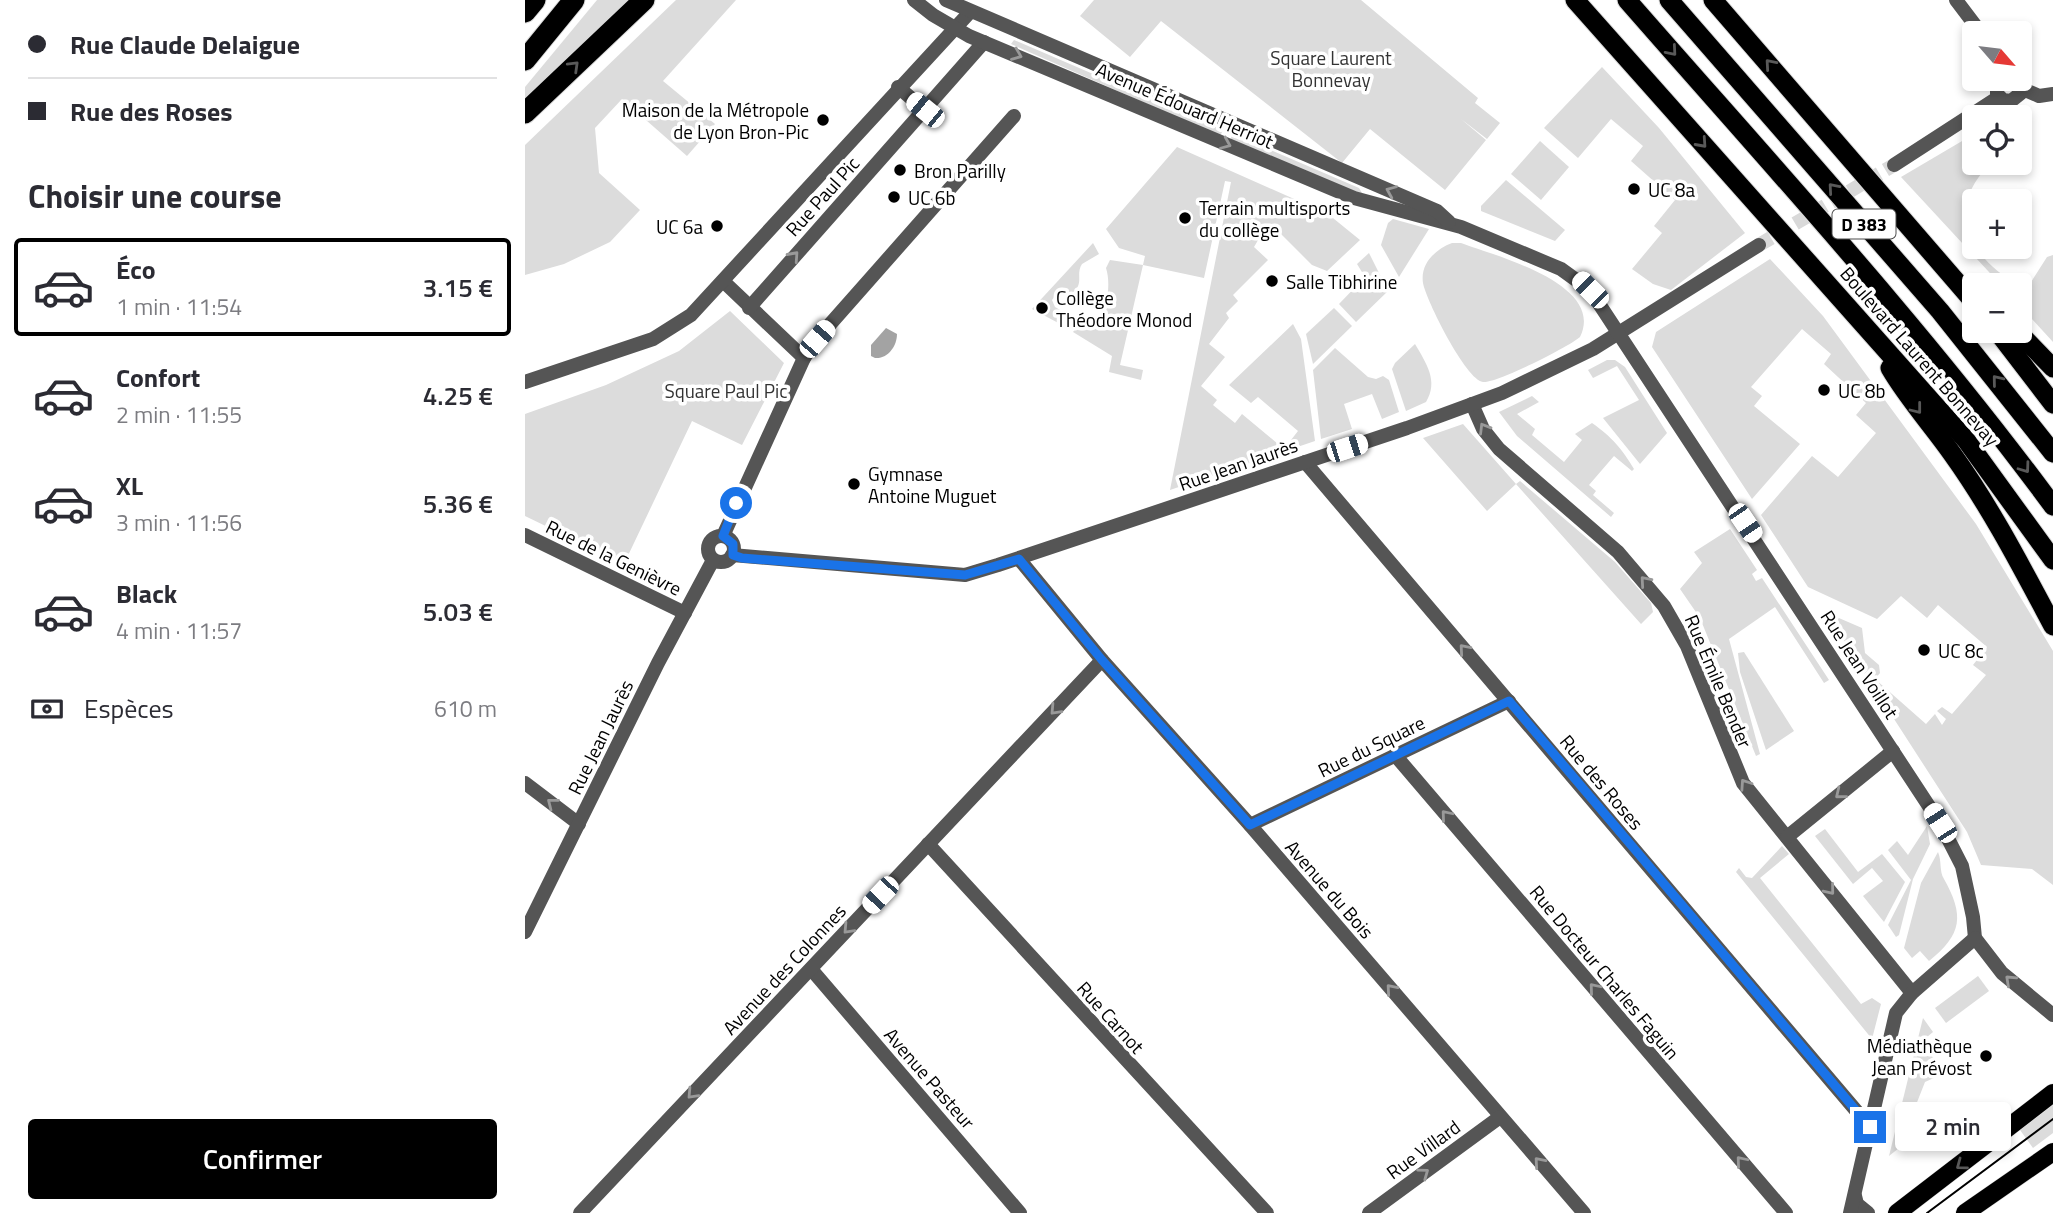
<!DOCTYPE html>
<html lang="fr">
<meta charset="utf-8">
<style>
body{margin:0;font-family:"Titillium Web",sans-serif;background:#f7f7f7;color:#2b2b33;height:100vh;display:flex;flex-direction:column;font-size:26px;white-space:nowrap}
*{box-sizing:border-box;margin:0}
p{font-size:23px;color:#7c7c81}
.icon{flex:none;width:38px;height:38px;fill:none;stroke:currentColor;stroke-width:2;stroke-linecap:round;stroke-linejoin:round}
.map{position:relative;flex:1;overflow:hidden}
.sheet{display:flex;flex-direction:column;background:#fff;width:525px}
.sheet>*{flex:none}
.banner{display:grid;align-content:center;height:154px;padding:0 28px;background:#fff}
.needle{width:46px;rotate:118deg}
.fabs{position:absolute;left:1437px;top:21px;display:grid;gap:14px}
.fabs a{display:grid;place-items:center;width:70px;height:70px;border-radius:7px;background:#fff;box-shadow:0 4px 10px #0003;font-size:35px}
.end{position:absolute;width:32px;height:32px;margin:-16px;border:9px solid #1a73e8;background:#fff;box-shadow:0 0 0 4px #fff}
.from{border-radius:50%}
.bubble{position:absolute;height:49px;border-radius:7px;background:#fff;box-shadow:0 4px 10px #0003;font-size:23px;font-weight:600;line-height:49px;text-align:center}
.car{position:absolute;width:21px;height:42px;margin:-21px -10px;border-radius:9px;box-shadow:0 0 5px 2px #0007;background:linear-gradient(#fff 24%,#345 0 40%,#fff 0 76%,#345 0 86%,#fff 0)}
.banner b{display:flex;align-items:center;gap:24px;height:66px;font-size:26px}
.banner b+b{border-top:2px solid #e1e1e2}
.banner i{width:18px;height:18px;background:#2b2b33}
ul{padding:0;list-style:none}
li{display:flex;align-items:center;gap:21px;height:98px;margin:0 14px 10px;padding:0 14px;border:4px solid transparent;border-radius:7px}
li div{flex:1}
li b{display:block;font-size:26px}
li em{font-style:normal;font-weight:600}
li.on{border-color:#000}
li>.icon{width:63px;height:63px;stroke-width:1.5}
h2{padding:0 28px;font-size:32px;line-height:84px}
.pay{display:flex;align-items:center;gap:18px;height:77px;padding:0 28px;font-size:26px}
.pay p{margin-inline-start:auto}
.primary-button{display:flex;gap:14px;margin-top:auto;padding:14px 28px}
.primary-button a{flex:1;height:80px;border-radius:7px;background:#000;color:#fff;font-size:28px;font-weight:600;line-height:80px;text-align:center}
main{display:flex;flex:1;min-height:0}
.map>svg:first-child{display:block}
.green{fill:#dcdcdc}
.water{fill:#a3a3a3}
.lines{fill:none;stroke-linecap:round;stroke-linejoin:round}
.minor-tunnel{stroke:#d9d9d9;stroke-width:14;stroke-dasharray:14 7;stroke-linecap:butt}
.primary-casing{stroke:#dbdbdb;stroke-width:19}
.trunk-casing{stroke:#dbdbdb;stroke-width:21}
.motorway-casing{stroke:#dbdbdb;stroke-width:23}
.minor{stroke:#555;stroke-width:14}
.tertiary{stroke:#555;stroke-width:14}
.primary{stroke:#000;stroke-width:18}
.trunk{stroke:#000;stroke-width:19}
.motorway{stroke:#000;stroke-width:21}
.tram{stroke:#000;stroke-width:2}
.oneway{stroke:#595959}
.oneway2{stroke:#999}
.route{stroke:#1a73e8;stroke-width:9}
.poi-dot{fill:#000;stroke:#fff;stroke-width:2.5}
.labels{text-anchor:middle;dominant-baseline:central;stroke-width:7;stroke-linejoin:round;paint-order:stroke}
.shield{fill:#fff;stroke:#4c4c4c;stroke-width:2}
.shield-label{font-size:18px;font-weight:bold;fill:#000}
.park-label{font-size:19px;fill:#333;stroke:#fff}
.street-label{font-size:19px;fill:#000;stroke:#fff}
.poi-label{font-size:19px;fill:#000;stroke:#fff;text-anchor:start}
</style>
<main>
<section class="sheet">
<div class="banner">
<b><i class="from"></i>Rue Claude Delaigue</b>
<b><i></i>Rue des Roses</b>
</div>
<h2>Choisir une course</h2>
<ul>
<li class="on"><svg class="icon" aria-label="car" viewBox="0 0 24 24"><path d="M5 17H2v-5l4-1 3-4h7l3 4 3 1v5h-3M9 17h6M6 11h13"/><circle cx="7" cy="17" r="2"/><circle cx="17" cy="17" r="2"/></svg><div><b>Éco</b><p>1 min · 11:54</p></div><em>3.15 €</em></li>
<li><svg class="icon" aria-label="car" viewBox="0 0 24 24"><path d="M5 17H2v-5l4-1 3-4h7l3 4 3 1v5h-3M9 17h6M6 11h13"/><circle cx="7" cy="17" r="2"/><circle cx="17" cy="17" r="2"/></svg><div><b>Confort</b><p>2 min · 11:55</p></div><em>4.25 €</em></li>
<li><svg class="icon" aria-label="car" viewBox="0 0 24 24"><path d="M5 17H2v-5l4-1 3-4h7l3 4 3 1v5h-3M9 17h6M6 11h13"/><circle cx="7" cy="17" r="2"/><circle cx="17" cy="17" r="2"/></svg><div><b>XL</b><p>3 min · 11:56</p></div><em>5.36 €</em></li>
<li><svg class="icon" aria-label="car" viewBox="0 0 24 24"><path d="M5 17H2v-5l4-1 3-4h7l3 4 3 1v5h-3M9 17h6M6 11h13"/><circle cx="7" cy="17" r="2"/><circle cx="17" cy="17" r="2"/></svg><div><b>Black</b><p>4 min · 11:57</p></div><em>5.03 €</em></li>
</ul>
<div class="pay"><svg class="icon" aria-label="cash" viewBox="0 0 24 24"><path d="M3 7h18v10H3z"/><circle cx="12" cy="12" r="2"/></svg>Espèces<p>610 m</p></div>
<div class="primary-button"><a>Confirmer</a></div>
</section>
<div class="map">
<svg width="1528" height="1213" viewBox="0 0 1528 1213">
<rect width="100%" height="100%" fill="#fff"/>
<g class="green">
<polygon points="72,0 107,0 0,101 0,87"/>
<polygon points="151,0 211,0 138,81 190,124 162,156 97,99 70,128 74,173 115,210 85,242 39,264 0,275 0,145"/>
<polygon points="569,0 836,0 953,98 950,103 975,123 962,139 936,119 961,140 920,190 845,129 817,163 636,21 605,57 555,16"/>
<polygon points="489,40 698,130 695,136 486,44"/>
<polygon points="1077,67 1134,128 1220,233 1146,290 1128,284 1107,269 1137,233 1129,226 1150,200 1106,161 1118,146 1086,119 1053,158 1019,128"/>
<polygon points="708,134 834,188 837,193 835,195 705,140"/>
<path d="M1449,134V163H1466C1419,209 1442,255 1493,285H1476L1376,177Z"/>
<polygon points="1015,141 1044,167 1016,200 986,174"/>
<path d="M652,147L803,214L835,240L802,271L787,265L747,225L739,230L729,247L743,260L708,295L713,301L701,313L704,318L684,344L700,357L676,386L692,400L688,405L710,423L717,414L759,449L773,431L733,397L726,403L704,385L768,324L776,339L790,441L645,490L706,182L700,181L679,278L618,265L595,365L618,370L616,380L584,372L587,356L548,332L555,323L571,321C583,310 586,283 581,268L585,260L618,265L620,256L594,248L581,229Z"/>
<polygon points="981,180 1040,230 1030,241 956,211 956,206"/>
<polygon points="868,219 904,229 874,277 856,245 863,223"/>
<path d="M568,243L574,254L557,264C550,275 560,283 547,293L533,292L527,300L530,307L544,315L539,326L507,309Z"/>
<path d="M927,243H936C971,256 1081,284 1055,337C1045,346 971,384 958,382C941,380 901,300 898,283C895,263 911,249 927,243Z"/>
<polygon points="844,253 863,291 831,322 814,304 840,277 832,264"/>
<polygon points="1528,255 1528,342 1495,306 1494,286 1501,290 1522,257"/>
<polygon points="1245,259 1298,316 1451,524 1528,651 1528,885 1507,869 1456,865 1442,832 1300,612 1337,628 1340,653 1354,665 1355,673 1350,679 1401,724 1410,714 1417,725 1421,719 1412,711 1417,707 1427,714 1461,675 1448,665 1462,647 1413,605 1402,618 1376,596 1352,619 1283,587 1236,515 1287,456 1313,477 1351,433 1331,415 1341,403 1299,364 1306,354 1277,329 1226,387 1237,396 1229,406 1275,444 1227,499 1127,347 1131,332"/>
<polygon points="809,308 827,326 788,364 781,334"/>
<polygon points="205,311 259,363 217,445 167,421 99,564 0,516 0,414 81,385 154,351"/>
<path d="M890,344C901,363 914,381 901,402L881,411L867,369L870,363Z"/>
<polygon points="810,348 843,377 851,379 858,376 864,380 874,412 857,419 847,394 819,404 827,429 796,439 788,370"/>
<polygon points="1082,360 1090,360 1100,367 1142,433 1115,464 1078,418 1114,400 1092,366 1068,378 1063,370"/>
<path d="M1007,396L1014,402L992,414L1010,429L1007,435L1039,462L1057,440L1050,434L1067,423C1087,437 1097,449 1109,469L1107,471L1089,456L1064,485L1071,491L1068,495L1089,513L1086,517L992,436L974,412Z"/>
<polygon points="938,424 991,484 995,481 1090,562 1126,603 1128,612 1116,624 991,484 962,511 898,438"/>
<polygon points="1205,529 1232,570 1227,574 1231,581 1237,578 1304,680 1299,683 1250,607 1204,639 1235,754 1231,756 1175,618 1155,589 1177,563 1169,552"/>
<polygon points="1219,652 1269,731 1241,750 1215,672 1213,653"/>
<polygon points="1402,826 1405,844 1388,879 1374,935 1371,937 1363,925 1386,880 1363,850 1372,841 1383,855"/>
<polygon points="1300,829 1333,872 1357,854 1380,882 1359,922 1338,896 1358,881 1347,868 1328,884 1290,836"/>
<polygon points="1257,846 1264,854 1235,878 1336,1004 1347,998 1356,1004 1347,1039 1211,872 1214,868 1221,877 1227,878"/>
<path d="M1413,852C1417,861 1414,871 1419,879C1439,915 1438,934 1404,961L1395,951L1387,958L1379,948L1396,883Z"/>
<polygon points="1453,976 1464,991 1421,1023 1410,1008"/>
<polygon points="1398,1018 1408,1032 1396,1042 1420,1073 1400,1082 1374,1148 1364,1156"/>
<polygon points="1528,1105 1528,1133 1508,1148 1495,1130"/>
</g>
<path class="water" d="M361,328L372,334C372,346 363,359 350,358L346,356V345Z"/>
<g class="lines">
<polyline class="minor-tunnel" points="1234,245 1369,165"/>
<g class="primary-casing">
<g id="primary">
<polyline points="1372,1213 1528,1093"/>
<polyline points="1440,1213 1528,1152"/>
</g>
</g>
<g class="trunk-casing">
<g id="trunk">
<polyline points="1050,0 1441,440 1528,560"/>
<path d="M1102,0C1247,166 1397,328 1528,506"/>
<polyline points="1144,0 1415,311 1528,453"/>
<polyline points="1188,0 1449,302"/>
<polyline points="1472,331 1528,404"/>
<polyline points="1492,331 1528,368"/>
<path d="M1365,368C1383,399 1407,425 1428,455C1466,508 1497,568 1528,626"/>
</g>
</g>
<g class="motorway-casing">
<g id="motorway">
<polyline points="0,12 10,0"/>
<polyline points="0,60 49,0"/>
<polyline points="0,113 119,0"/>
</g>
</g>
<g class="minor">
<polyline points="1431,0 1456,33"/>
<polyline points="1472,79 1472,94 1478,100 1486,101 1496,93 1494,78"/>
<polyline points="373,87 400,110"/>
<polyline points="1498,89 1514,96 1528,94"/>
<polyline points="1369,165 1474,97"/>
<polyline points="198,281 279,358"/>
<polyline points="224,308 459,42"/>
<polyline points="0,382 128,339 166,315 445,12"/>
<polyline points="947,404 958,429 974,449 1093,552 1139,606 1162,646 1218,783 1387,993"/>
<polyline points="780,462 1345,1127"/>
<polyline points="0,535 160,613"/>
<circle cx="196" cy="549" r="13"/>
<polyline points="198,536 279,358 292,339 489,116"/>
<polyline points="207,555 440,575 473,565 882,428 977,393 1068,349 1234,245"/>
<polyline points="494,559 577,660 725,825 1059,1213"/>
<polyline points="870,755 1261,1213"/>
<polyline points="0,783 54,824"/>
<polyline points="725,825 984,701"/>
<polyline points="1262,837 1368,751"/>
<polyline points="403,844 742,1213"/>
<polyline points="0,932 133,663 188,560"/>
<polyline points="286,969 495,1213"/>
<polyline points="55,1213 577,660"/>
<polyline points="844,1213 975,1117"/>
</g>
<g class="tertiary">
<polyline points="389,0 408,15 444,36 829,198 936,227 1036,269 1065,290 1415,823 1437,866 1448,917 1450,938 1477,973 1528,1015"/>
<polyline points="421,0 912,211 924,222"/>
<polyline points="1330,1196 1332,1204 1343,1213"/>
<polyline points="1325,1213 1371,1013 1387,993 1450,938"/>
</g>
<use href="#primary" class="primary"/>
<use href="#trunk" class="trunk"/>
<use href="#motorway" class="motorway"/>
<polyline class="tram" points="1402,1213 1528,1119"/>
</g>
<defs><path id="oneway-chevron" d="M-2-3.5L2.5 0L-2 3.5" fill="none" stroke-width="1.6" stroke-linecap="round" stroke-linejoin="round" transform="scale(1.75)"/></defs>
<g class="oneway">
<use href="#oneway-chevron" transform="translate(1147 51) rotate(49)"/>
<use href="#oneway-chevron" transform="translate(1245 64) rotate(-131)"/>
<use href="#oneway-chevron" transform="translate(49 66) rotate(-44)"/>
<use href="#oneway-chevron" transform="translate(1177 143) rotate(48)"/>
<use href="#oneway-chevron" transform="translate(1308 188) rotate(-131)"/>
<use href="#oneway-chevron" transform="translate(1472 380) rotate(-129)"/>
<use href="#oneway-chevron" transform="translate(1392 409) rotate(52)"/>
<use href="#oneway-chevron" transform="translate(1500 468) rotate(54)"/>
<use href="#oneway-chevron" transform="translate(1436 1165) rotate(143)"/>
</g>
<g class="oneway2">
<use href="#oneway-chevron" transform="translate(492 55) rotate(22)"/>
<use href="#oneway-chevron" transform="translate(701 144) rotate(23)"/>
<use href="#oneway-chevron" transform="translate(866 191) rotate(-157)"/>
<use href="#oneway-chevron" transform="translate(269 256) rotate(-48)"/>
<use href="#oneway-chevron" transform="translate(959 428) rotate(-121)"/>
<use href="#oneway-chevron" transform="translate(1120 581) rotate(-131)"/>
<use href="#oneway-chevron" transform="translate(939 649) rotate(-131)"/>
<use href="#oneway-chevron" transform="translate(530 710) rotate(133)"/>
<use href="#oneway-chevron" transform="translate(1220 784) rotate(-124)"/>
<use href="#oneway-chevron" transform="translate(1315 794) rotate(141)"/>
<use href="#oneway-chevron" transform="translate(27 803) rotate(-142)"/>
<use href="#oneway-chevron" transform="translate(921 815) rotate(-130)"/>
<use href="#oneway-chevron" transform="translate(1305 890) rotate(51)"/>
<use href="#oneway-chevron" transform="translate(323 929) rotate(133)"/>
<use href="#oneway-chevron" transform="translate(1485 980) rotate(-137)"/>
<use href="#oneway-chevron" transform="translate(1069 988) rotate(-130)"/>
<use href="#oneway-chevron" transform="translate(866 989) rotate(-131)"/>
<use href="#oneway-chevron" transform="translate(167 1094) rotate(133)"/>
<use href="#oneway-chevron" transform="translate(1216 1161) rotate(-130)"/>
<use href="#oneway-chevron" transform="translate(1014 1162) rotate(-131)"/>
<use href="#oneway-chevron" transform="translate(899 1173) rotate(-36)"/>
</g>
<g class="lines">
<polyline class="route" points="211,503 198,536 208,544 208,555 217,558 440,575 494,559 577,660 725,825 984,701 1345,1127"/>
</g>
<g class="poi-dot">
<circle cx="298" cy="120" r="7"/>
<circle cx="375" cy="170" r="7"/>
<circle cx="1109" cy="189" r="7"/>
<circle cx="369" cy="197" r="7"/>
<circle cx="660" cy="218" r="7"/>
<circle cx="192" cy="226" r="7"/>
<circle cx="747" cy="281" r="7"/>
<circle cx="517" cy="308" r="7"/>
<circle cx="1299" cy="390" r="7"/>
<circle cx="329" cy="484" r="7"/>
<circle cx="1399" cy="650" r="7"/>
<circle cx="1461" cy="1056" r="7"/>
</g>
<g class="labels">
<rect class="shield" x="1307.5" y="209.5" width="63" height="29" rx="5"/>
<g class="shield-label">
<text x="1339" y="224">D 383</text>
</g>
<g class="park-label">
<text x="806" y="57">Square Laurent<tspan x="806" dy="22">Bonnevay</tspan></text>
<text x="201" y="390">Square Paul Pic</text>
</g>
<g class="street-label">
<text transform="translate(660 105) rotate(23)">Avenue Édouard Herriot</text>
<text transform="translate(297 196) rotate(-48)">Rue Paul Pic</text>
<text transform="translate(1395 356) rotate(49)">Boulevard Laurent Bonnevay</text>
<text transform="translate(713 464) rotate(-19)">Rue Jean Jaurès</text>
<text transform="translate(89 557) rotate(26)">Rue de la Genièvre</text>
<text transform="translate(1335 664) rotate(57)">Rue Jean Voillot</text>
<text transform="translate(1194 681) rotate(67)">Rue Émile Bender</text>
<text transform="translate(75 737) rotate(-64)">Rue Jean Jaurès</text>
<text transform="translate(846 746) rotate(-26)">Rue du Square</text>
<text transform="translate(1077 782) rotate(50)">Rue des Roses</text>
<text transform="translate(805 889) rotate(49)">Avenue du Bois</text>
<text transform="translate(259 969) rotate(-47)">Avenue des Colonnes</text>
<text transform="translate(1080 972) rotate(50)">Rue Docteur Charles Faguin</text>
<text transform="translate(586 1017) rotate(48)">Rue Carnot</text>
<text transform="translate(405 1078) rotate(49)">Avenue Pasteur</text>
<text transform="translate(898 1149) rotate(-36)">Rue Villard</text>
</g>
<g class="poi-label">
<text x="284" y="109" text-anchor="end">Maison de la Métropole<tspan x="284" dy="22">de Lyon Bron-Pic</tspan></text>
<text x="389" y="170">Bron Parilly</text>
<text x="1123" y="189">UC 8a</text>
<text x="383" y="197">UC 6b</text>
<text x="674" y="207">Terrain multisports<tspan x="674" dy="22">du collège</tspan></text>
<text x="178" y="226" text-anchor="end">UC 6a</text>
<text x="761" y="281">Salle Tibhirine</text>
<text x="531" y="297">Collège<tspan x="531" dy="22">Théodore Monod</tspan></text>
<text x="1313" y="390">UC 8b</text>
<text x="343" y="473">Gymnase<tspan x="343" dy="22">Antoine Muguet</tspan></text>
<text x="1413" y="650">UC 8c</text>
<text x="1447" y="1045" text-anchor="end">Médiathèque<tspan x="1447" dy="22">Jean Prévost</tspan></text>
</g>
</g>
</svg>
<div class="fabs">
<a><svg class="needle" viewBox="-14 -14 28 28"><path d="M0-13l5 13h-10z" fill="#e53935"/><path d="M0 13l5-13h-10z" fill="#7c7c81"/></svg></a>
<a><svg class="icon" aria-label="locate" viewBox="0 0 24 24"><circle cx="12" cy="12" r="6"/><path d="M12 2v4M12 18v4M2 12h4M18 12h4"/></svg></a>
<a>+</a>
<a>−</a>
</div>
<i class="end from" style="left:211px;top:503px"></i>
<i class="end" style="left:1345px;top:1127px"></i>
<div class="bubble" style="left:1370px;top:1102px;width:116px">2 min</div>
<i class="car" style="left:400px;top:110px;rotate:309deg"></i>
<i class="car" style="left:1065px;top:290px;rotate:315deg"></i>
<i class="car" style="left:292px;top:339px;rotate:41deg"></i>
<i class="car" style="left:822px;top:448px;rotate:72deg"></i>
<i class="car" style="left:1220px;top:523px;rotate:146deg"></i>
<i class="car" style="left:1415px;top:823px;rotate:327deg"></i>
<i class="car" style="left:355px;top:895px;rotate:223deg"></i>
</div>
</main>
